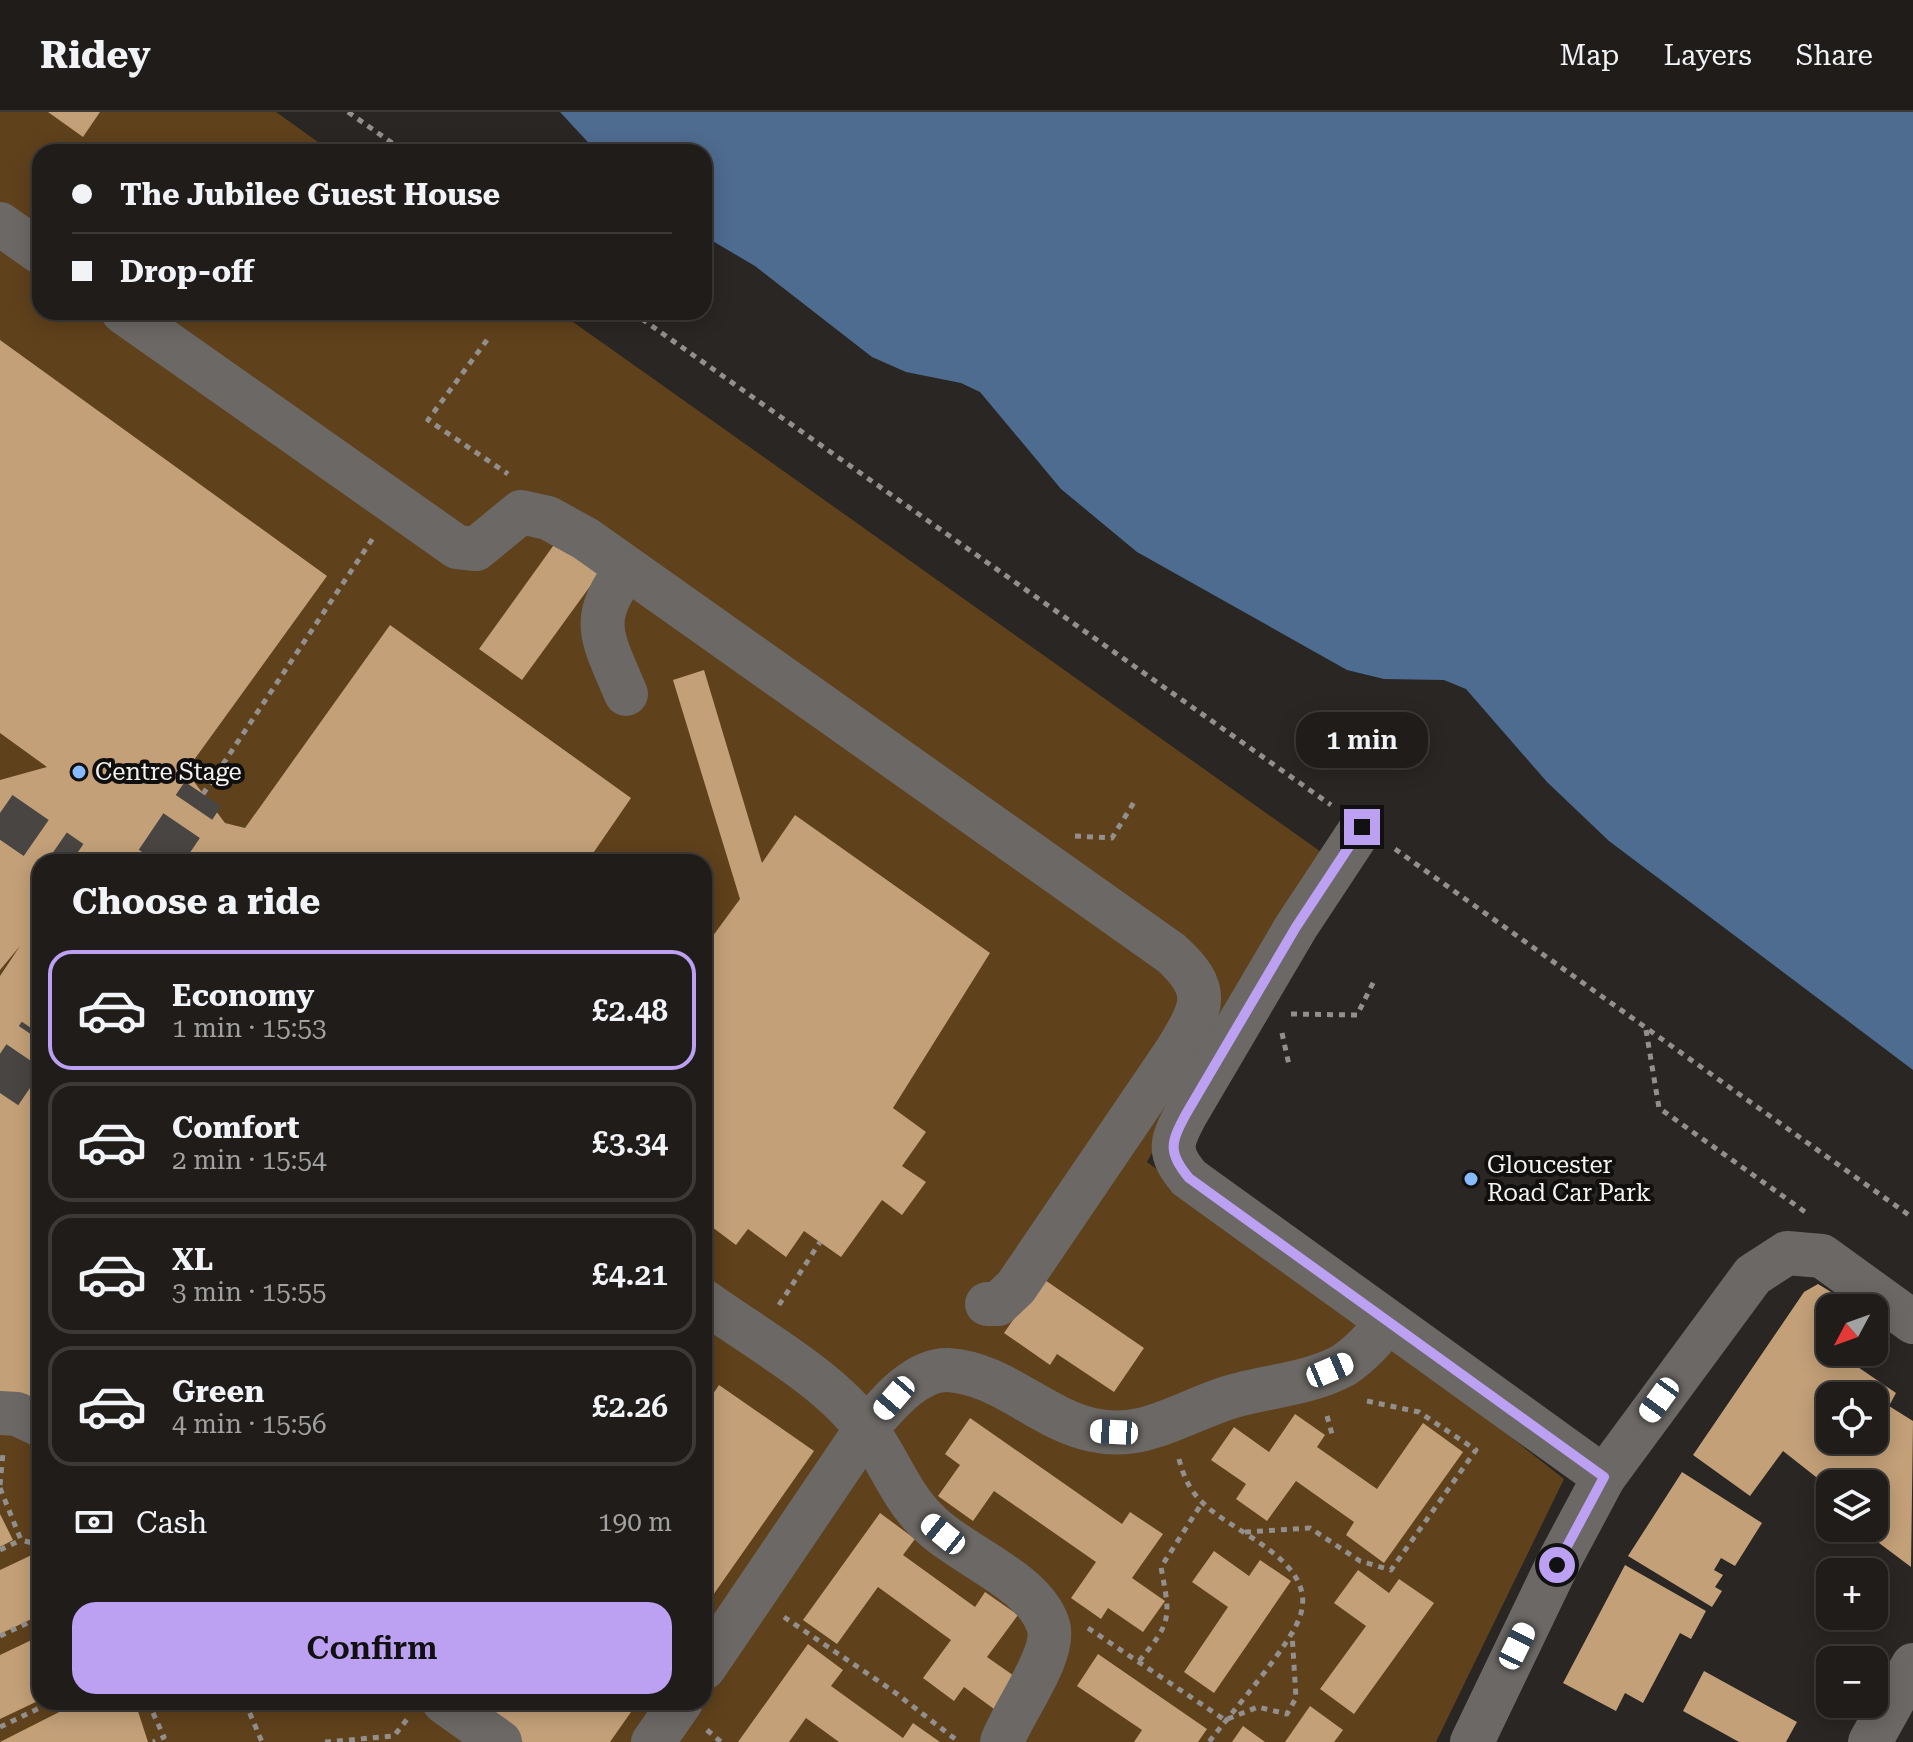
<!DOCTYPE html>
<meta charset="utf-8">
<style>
body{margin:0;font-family:"Roboto Serif",serif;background:#2c2927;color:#f1f3f6;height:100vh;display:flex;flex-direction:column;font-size:30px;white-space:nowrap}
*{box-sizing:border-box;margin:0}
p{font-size:26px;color:#a1a1a2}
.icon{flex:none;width:44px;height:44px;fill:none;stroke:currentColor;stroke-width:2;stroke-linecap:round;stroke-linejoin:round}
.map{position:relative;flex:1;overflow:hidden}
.side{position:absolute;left:32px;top:742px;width:680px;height:856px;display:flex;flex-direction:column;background:#1f1c1a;border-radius:24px;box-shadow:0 4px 20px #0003,0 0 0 2px #3c3a39}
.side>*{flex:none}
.hud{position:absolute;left:32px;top:32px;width:680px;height:176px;border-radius:24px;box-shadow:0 4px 20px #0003,0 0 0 2px #3c3a39;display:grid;align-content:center;height:176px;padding:0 40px;background:#1f1c1a}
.needle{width:52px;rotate:229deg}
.tools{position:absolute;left:1816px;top:1182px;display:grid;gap:16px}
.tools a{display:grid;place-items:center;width:72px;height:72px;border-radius:16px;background:#1f1c1a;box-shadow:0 4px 20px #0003,0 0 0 2px #3c3a39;font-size:40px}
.end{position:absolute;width:36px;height:36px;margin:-18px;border:10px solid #bca0f2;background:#111;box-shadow:0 0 0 4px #111}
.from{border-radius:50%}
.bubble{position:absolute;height:56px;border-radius:24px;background:#1f1c1a;box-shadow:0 4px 20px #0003,0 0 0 2px #3c3a39;font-size:26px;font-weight:600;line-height:56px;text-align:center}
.car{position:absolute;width:24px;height:48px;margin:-24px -12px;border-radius:10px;box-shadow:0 0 6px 2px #0007;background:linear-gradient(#fff 24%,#345 0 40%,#fff 0 76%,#345 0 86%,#fff 0)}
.hud b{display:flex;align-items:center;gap:28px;height:76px;font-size:30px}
.hud b+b{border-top:2px solid #3c3a39}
.hud i{width:20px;height:20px;background:#f1f3f6}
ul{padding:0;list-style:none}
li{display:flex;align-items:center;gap:24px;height:120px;margin:0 16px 12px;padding:0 24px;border:4px solid #3c3a39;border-radius:24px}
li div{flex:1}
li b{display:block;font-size:30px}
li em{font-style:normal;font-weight:600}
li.selected{border-color:#bca0f2}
li>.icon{width:72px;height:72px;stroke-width:1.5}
h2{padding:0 40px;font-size:36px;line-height:96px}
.pay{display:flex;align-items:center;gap:20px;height:88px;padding:0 40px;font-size:30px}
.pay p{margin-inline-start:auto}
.button{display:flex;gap:16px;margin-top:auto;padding:16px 40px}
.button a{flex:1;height:92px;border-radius:24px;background:#bca0f2;color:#111;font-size:32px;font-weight:600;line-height:92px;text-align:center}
header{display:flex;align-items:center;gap:48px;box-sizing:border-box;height:112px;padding:0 40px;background:#1f1c1a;border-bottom:2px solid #3c3a39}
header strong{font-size:38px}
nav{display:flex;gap:44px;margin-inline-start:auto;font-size:28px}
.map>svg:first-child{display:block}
.green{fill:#5f411c;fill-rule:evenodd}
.water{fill:#4e6c90}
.building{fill:#c3a078;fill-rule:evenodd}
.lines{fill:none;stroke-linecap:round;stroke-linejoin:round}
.minor-tunnel{stroke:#484542;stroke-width:44;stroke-dasharray:44 22;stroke-linecap:butt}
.path{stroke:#928f8d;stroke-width:5;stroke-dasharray:6 6;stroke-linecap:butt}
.minor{stroke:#6b6865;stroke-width:44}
.route{stroke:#bca0f2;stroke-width:10}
.poi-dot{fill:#87bbfb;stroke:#100f0e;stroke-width:3}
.labels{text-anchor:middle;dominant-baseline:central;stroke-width:8;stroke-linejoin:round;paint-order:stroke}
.poi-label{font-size:24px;fill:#f5f3f1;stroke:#100f0e;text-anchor:start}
</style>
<header>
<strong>Ridey</strong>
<nav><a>Map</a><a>Layers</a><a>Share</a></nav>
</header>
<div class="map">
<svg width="1913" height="1630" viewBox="0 0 1913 1630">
<rect width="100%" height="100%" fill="#292623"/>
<path class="green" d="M0,0H276L332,40H40V200H559L1324,742L1282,805L1147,1050L1379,1221L1564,1367L1436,1630H0ZM40,750H704V1590H40Z"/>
<polygon class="water" points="560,0 1913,0 1913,958 1609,729 1547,670 1466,577 1444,568 1384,567 1347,558 1137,440 1061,377 980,280 961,271 906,260 872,245 755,154 704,124 704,40 597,40"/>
<g class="building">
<polygon points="48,0 100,0 83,25"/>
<polygon points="0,228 327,464 186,659 225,711 245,716 390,513 631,686 587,750 40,750 40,1286 0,1284 0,864 20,834 0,858 0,668 47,655 0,621"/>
<polygon points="556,430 599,462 522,568 479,537"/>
<polygon points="704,558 762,751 795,703 990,841 893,996 926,1020 902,1054 926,1070 902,1103 882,1088 841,1145 804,1119 786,1145 748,1117 736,1133 704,1109 704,836 740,787 673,568"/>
<polygon points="1042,1166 1144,1236 1114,1280 1057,1242 1050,1253 1004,1221"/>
<path d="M1818,1172L1836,1183L1840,1196H1830V1240H1859L1852,1251L1896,1281L1889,1294L1913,1309L1911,1455L1859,1416H1874V1372H1830V1376L1783,1339L1750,1384L1693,1343L1804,1180ZM1830,1284H1874V1328H1830Z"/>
<polygon points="719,1273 814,1339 704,1496 704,1280 711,1285"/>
<polygon points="1295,1302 1325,1323 1317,1335 1377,1377 1423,1311 1463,1340 1384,1451 1346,1423 1354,1410 1296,1369 1267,1409 1236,1387 1246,1372 1211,1348 1234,1315 1269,1340"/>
<polygon points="970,1306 1122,1412 1130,1400 1163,1422 1132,1466 1165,1489 1143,1520 1108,1496 1101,1507 1071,1486 1096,1450 994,1379 973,1409 938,1384 960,1353 945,1342"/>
<polygon points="1682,1360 1762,1411 1735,1454 1721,1446 1714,1458 1723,1463 1715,1475 1722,1479 1712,1495 1628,1444"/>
<polygon points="880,1401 915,1427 903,1443 975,1495 985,1480 1018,1503 987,1545 1017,1566 994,1597 964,1575 954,1589 923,1566 951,1528 878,1475 837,1532 803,1508"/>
<polygon points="0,1402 13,1428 0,1435"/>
<polygon points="1214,1439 1249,1464 1260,1448 1291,1469 1214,1581 1184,1560 1228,1495 1192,1470"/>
<polygon points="36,1441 40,1449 40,1503 0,1522 0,1458"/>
<polygon points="1625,1453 1706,1499 1691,1527 1680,1521 1643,1591 1625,1581 1616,1599 1563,1571"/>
<polygon points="1358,1458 1389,1481 1399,1467 1434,1491 1354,1602 1320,1577 1366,1514 1334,1491"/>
<polygon points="40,1524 40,1588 0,1607 0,1543"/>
<polygon points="808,1532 843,1558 831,1574 903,1626 913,1611 940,1630 839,1630 806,1606 789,1630 738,1630"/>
<polygon points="1098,1542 1207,1617 1198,1630 1134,1630 1142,1618 1077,1574"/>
<polygon points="1704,1559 1797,1610 1786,1630 1739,1630 1683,1599"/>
<polygon points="79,1590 135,1590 148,1630 0,1630"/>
<polygon points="466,1590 638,1590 610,1630 523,1630"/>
<polygon points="1310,1594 1343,1618 1334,1630 1285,1630"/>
<polygon points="1243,1614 1265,1630 1232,1630"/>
</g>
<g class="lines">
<g class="minor-tunnel">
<polyline points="0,701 71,750"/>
<polyline points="157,750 203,682"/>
<polyline points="0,981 40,922"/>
</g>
<g class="path">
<polyline points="348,0 405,40"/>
<polyline points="632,200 1331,693"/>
<polyline points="487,228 428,308 508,362"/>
<polyline points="203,682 375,423"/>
<polyline points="1075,724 1112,726 1136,687"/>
<polyline points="1395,737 1913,1106"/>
<polyline points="1291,902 1357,903 1374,869"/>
<polyline points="1646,918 1659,996 1808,1102"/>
<polyline points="1282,921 1289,953"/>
<polyline points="779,1193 820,1130"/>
<polyline points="1327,1304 1332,1322"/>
<path d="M1179,1347C1183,1363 1189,1377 1201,1389C1228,1419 1316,1447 1301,1501C1294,1530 1230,1602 1209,1630"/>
<polyline points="0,1373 3,1341"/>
<polyline points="0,1376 21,1428 40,1433"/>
<polyline points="1245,1420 1310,1416 1360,1449 1391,1458 1476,1338 1419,1300 1362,1288"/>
<polyline points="0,1438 21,1428"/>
<polyline points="784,1505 893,1579 959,1630"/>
<polyline points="1088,1516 1225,1608 1258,1595 1287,1602 1296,1586 1292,1521"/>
<polyline points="0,1524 40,1505"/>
<path d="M1139,1549C1173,1509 1170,1505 1161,1455L1202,1391"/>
<polyline points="148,1590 164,1625 153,1630"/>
<polyline points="245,1590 262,1630"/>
<polyline points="0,1615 52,1590"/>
<polyline points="707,1618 721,1630"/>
<polyline points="325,1630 394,1624 408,1606"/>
</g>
<g class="minor">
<polyline points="0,112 40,140"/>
<path d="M123,200L457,435L476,437L521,400L548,406L586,427L1171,841C1212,878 1203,895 1177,938L1016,1175L998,1192H987"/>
<path d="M626,582C603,526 587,509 627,457"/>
<path d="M1362,715L1296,815L1186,1002C1171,1030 1167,1040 1189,1066L1604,1365"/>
<path d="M704,1189C755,1226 829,1266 866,1317C888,1346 899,1381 926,1408C959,1443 1033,1467 1048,1513C1058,1541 1012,1601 1002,1630"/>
<polyline points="0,1301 17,1302 40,1313"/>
<path d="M704,1556L866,1317C886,1294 915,1257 948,1258C1002,1261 1041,1307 1093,1318C1144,1329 1181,1301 1227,1286C1265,1274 1308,1273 1344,1253C1359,1243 1377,1225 1386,1210"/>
<polyline points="444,1590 500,1630"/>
<polyline points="653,1630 681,1590"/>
<polyline points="1472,1630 1557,1453 1604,1365 1753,1163 1787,1141 1822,1144 1913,1210"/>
<polyline points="1870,1630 1913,1553"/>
</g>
</g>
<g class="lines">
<path class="route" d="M1362,715L1296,815L1186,1002C1171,1030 1167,1040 1189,1066L1604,1365L1557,1453"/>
</g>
<g class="poi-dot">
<circle cx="79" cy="660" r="8"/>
<circle cx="1471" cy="1067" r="8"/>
</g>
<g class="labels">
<g class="poi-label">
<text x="95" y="660">Centre Stage</text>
<text x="1487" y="1053">Gloucester<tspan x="1487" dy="28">Road Car Park</tspan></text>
</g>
</g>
</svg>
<div class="tools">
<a><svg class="needle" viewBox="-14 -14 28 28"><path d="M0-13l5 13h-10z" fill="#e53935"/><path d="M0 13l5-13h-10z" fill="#a1a1a2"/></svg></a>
<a><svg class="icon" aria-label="locate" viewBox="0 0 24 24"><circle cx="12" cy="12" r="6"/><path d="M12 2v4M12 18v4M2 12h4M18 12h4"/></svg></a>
<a><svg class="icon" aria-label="layers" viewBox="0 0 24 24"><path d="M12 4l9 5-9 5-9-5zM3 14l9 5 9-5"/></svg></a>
<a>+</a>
<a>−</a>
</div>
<i class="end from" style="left:1557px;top:1453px"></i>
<i class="end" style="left:1362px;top:715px"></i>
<div class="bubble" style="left:1296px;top:600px;width:132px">1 min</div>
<i class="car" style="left:1330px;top:1258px;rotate:67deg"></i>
<i class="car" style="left:894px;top:1286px;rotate:221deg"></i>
<i class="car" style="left:1659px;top:1288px;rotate:216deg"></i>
<i class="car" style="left:1114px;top:1320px;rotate:273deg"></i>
<i class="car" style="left:943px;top:1422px;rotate:309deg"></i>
<i class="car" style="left:1517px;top:1534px;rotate:26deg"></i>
<div class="hud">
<b><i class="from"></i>The Jubilee Guest House</b>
<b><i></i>Drop-off</b>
</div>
<section class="side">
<h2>Choose a ride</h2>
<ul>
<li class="selected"><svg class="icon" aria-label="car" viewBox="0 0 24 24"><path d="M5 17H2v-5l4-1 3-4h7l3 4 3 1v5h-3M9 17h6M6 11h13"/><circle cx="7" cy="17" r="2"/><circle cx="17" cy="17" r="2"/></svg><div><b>Economy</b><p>1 min · 15:53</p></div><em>£2.48</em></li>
<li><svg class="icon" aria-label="car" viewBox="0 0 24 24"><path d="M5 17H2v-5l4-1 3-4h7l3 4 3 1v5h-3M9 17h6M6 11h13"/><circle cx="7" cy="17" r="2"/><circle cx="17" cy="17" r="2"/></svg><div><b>Comfort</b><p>2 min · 15:54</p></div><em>£3.34</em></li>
<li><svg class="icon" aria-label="car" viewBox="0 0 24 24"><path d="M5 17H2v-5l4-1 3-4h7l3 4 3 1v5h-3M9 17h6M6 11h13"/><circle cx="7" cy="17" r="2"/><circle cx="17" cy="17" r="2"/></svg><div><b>XL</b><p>3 min · 15:55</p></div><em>£4.21</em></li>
<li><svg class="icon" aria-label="car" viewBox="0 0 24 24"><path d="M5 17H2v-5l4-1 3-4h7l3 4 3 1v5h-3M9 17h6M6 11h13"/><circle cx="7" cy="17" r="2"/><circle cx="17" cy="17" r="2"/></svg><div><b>Green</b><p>4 min · 15:56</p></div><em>£2.26</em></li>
</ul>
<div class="pay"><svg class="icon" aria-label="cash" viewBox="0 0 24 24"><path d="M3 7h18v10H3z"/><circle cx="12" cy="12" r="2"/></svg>Cash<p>190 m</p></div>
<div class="button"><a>Confirm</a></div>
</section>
</div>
